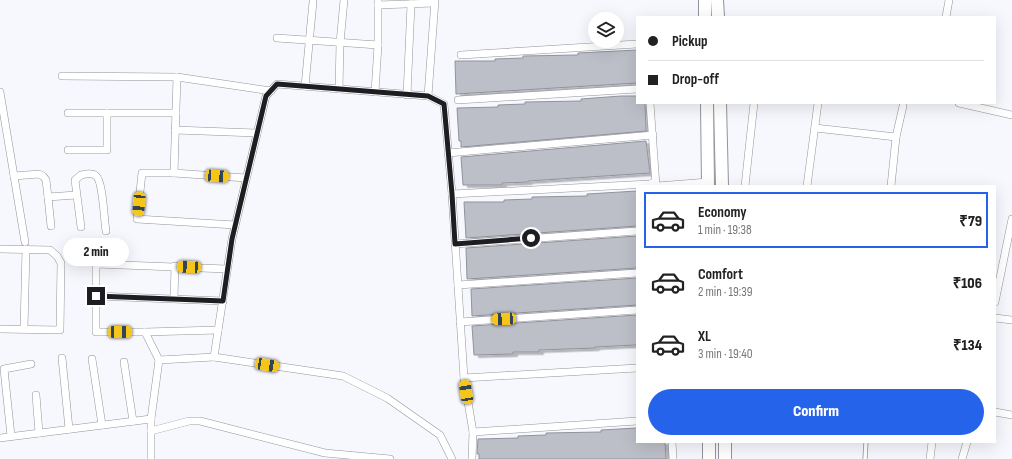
<!DOCTYPE html>
<meta charset="utf-8">
<style>
body{margin:0;font-family:"Sofia Sans Condensed",sans-serif;background:#f6f6f6;color:#222;height:100vh;display:flex;flex-direction:column;font-size:15px;white-space:nowrap}
*{box-sizing:border-box;margin:0}
p{font-size:13px;color:#767676}
.icon{flex:none;width:22px;height:22px;fill:none;stroke:currentColor;stroke-width:2;stroke-linecap:round;stroke-linejoin:round}
.map{position:relative;flex:1;overflow:hidden}
.details{position:absolute;left:636px;top:185px;width:360px;height:258px;display:flex;flex-direction:column;background:#fff;border-radius:0px;box-shadow:0 4px 16px #0002}
.details>*{flex:none}
.guide{position:absolute;left:636px;top:16px;width:360px;height:88px;border-radius:0px;box-shadow:0 4px 16px #0002;display:grid;align-content:center;height:88px;padding:0 12px;background:#fff}
.controls{position:absolute;left:588px;top:12px;display:grid;gap:8px}
.controls a{display:grid;place-items:center;width:36px;height:36px;border-radius:50%;background:#fff;box-shadow:0 4px 16px #0002;font-size:20px}
.end{position:absolute;width:18px;height:18px;margin:-9px;border:5px solid #1e1e22;background:#fff;box-shadow:0 0 0 2px #fff}
.from{border-radius:50%}
.bubble{position:absolute;height:28px;border-radius:14px;background:#fff;box-shadow:0 4px 16px #0002;font-size:13px;font-weight:800;line-height:28px;text-align:center}
.car{position:absolute;width:12px;height:24px;margin:-12px -6px;border-radius:5px;box-shadow:0 0 3px 1px #0007;background:linear-gradient(#f5c518 24%,#345 0 40%,#f5c518 0 76%,#345 0 86%,#f5c518 0)}
.guide b{display:flex;align-items:center;gap:14px;height:38px;font-size:15px}
.guide b+b{border-top:1px solid #e0e0e0}
.guide i{width:10px;height:10px;background:#222}
ul{padding:7px 0 0;list-style:none}
li{display:flex;align-items:center;gap:12px;height:56px;margin:0 8px 6px;padding:0 4px;border:2px solid transparent;border-radius:0px}
li div{flex:1}
li b{display:block;font-size:15px}
li em{font-style:normal;font-weight:800}
li.selected{border-color:#2563eb}
li>.icon{width:36px;height:36px;stroke-width:1.5}
.cta{display:flex;gap:8px;margin-top:auto;padding:8px 12px}
.cta a{flex:1;height:46px;border-radius:24px;background:#2563eb;color:#fff;font-size:16px;font-weight:800;line-height:46px;text-align:center}
.map>svg:first-child{display:block}
.building{fill:#bdbfc8;stroke:#91939c;filter:url(#shadow)}
.lines{fill:none;stroke-linecap:round;stroke-linejoin:round}
.service-casing{stroke:#92949d;stroke-width:5}
.minor-casing{stroke:#92949d;stroke-width:8}
.primary-casing{stroke:#92949d;stroke-width:14}
.service{stroke:#fff;stroke-width:3.5}
.minor{stroke:#fff;stroke-width:7}
.primary{stroke:#fff;stroke-width:12}
.route{stroke:#1e1e22;stroke-width:5}
</style>
<div class="map">
<svg width="1012" height="459" viewBox="0 0 1012 459">
<defs>
<filter id="shadow"><feDropShadow dx="4.5" dy="2.5" stdDeviation="0" flood-color="#0004"/></filter>
</defs>
<rect width="100%" height="100%" fill="#f7f8fe"/>
<g class="building">
<polygon points="637,50 637,83 456,94 455,61 495,61 495,59 523,58 523,56 578,55 578,53"/>
<polygon points="621,96 637,96 637,103 645,103 646,131 461,147 461,141 459,141 457,108 498,107 498,105 525,104 525,102 581,101 581,99"/>
<polygon points="646,141 650,173 528,181 528,182 502,183 502,185 463,185 461,157"/>
<polygon points="637,191 637,226 466,238 464,202 504,202 504,200 532,199 532,197 587,196 587,194"/>
<polygon points="637,236 637,268 467,279 466,248"/>
<polygon points="637,278 637,305 472,316 471,289"/>
<polygon points="637,315 637,344 635,345 595,347 595,348 539,350 539,352 513,352 513,354 474,355 472,326"/>
<polygon points="637,428 637,442 665,442 666,459 479,459 479,454 477,454 478,439 518,438 518,436 546,435 546,433 601,432 601,430"/>
</g>
<g class="lines">
<g class="service-casing">
<polyline id="service" points="865,459 866,442"/>
</g>
<g class="minor-casing">
<g id="minor">
<polyline points="378,5 434,3"/>
<polyline points="946,17 949,0"/>
<polyline points="277,38 378,45 378,0"/>
<polyline points="461,55 637,44"/>
<polyline points="62,76 177,77"/>
<polyline points="305,86 313,2"/>
<polyline points="339,89 340,43 344,0"/>
<polyline points="0,92 25,242"/>
<polyline points="375,92 378,45"/>
<polyline points="407,95 411,4"/>
<polyline points="428,96 444,104 452,194 464,378 637,368"/>
<polyline points="458,100 637,89"/>
<polyline points="650,103 656,186"/>
<polyline points="959,103 1012,115"/>
<polyline points="68,113 176,113"/>
<polyline points="815,128 896,137"/>
<polyline points="175,130 257,133"/>
<polyline points="68,150 107,150 107,113"/>
<polyline points="448,153 653,135"/>
<polyline points="174,173 142,173 137,219 235,225"/>
<polyline points="14,176 39,174 43,176 46,180 48,197 76,195"/>
<polyline points="246,178 174,173 177,77 271,91"/>
<polyline points="658,186 708,182"/>
<polyline points="745,186 754,103"/>
<polyline points="807,186 818,103"/>
<polyline points="891,186 896,137 903,106"/>
<polyline points="452,194 650,184 654,182 656,186"/>
<polyline points="48,197 51,226"/>
<path d="M81,227L75,180L81,175C85,174 92,172 96,176C103,181 104,220 106,231"/>
<polyline points="455,244 637,231"/>
<polyline points="0,249 50,250 57,256 61,263 60,330 0,329"/>
<polyline points="458,285 637,273"/>
<polyline points="96,296 223,301"/>
<polyline points="174,298 175,266"/>
<polyline points="995,302 1012,219"/>
<polyline points="995,318 1012,320"/>
<polyline points="460,322 637,310"/>
<polyline points="24,329 26,249"/>
<polyline points="145,332 218,330"/>
<polyline points="214,357 343,376 387,398 440,435 452,459"/>
<polyline points="62,358 69,429"/>
<polyline points="92,359 102,425"/>
<polyline points="159,360 145,332 96,332 96,264 227,269"/>
<polyline points="124,362 133,421"/>
<polyline points="464,378 473,432 472,459"/>
<polyline points="36,395 39,433"/>
<polyline points="995,412 1012,415"/>
<polyline points="151,431 189,421 200,421 325,453 390,459"/>
<polyline points="473,432 637,421"/>
<polyline points="11,436 4,369 31,364"/>
<polyline points="0,438 151,419"/>
<polyline points="672,442 673,459"/>
<polyline points="151,459 151,419 159,360 214,357 232,239 266,96 277,84 428,96 435,0"/>
<polyline points="930,459 932,442"/>
<polyline points="962,459 967,442"/>
</g>
</g>
<g class="primary-casing">
<g id="primary">
<polyline points="705,0 705,17"/>
<polyline points="717,0 718,17"/>
<polyline points="707,103 708,186"/>
<polyline points="720,103 722,186"/>
<polyline points="725,442 725,459"/>
<polyline points="709,459 709,442"/>
</g>
</g>
<use href="#service" class="service"/>
<use href="#minor" class="minor"/>
<use href="#primary" class="primary"/>
</g>
<g class="lines">
<polyline class="route" points="96,296 223,301 232,239 266,96 277,84 428,96 444,104 452,194 455,244 531,238"/>
</g>
</svg>
<div class="controls">
<a><svg class="icon" aria-label="layers" viewBox="0 0 24 24"><path d="M12 4l9 5-9 5-9-5zM3 14l9 5 9-5"/></svg></a>
</div>
<i class="end from" style="left:531px;top:238px"></i>
<i class="end" style="left:96px;top:296px"></i>
<div class="bubble" style="left:63px;top:238px;width:66px">2 min</div>
<i class="car" style="left:217px;top:176px;rotate:94deg"></i>
<i class="car" style="left:139px;top:204px;rotate:185deg"></i>
<i class="car" style="left:189px;top:267px;rotate:273deg"></i>
<i class="car" style="left:504px;top:319px;rotate:267deg"></i>
<i class="car" style="left:120px;top:332px;rotate:90deg"></i>
<i class="car" style="left:267px;top:365px;rotate:99deg"></i>
<i class="car" style="left:466px;top:392px;rotate:351deg"></i>
<div class="guide">
<b><i class="from"></i>Pickup</b>
<b><i></i>Drop-off</b>
</div>
<section class="details">
<ul>
<li class="selected"><svg class="icon" aria-label="car" viewBox="0 0 24 24"><path d="M5 17H2v-5l4-1 3-4h7l3 4 3 1v5h-3M9 17h6M6 11h13"/><circle cx="7" cy="17" r="2"/><circle cx="17" cy="17" r="2"/></svg><div><b>Economy</b><p>1 min · 19:38</p></div><em>₹79</em></li>
<li><svg class="icon" aria-label="car" viewBox="0 0 24 24"><path d="M5 17H2v-5l4-1 3-4h7l3 4 3 1v5h-3M9 17h6M6 11h13"/><circle cx="7" cy="17" r="2"/><circle cx="17" cy="17" r="2"/></svg><div><b>Comfort</b><p>2 min · 19:39</p></div><em>₹106</em></li>
<li><svg class="icon" aria-label="car" viewBox="0 0 24 24"><path d="M5 17H2v-5l4-1 3-4h7l3 4 3 1v5h-3M9 17h6M6 11h13"/><circle cx="7" cy="17" r="2"/><circle cx="17" cy="17" r="2"/></svg><div><b>XL</b><p>3 min · 19:40</p></div><em>₹134</em></li>
</ul>
<div class="cta"><a>Confirm</a></div>
</section>
</div>
